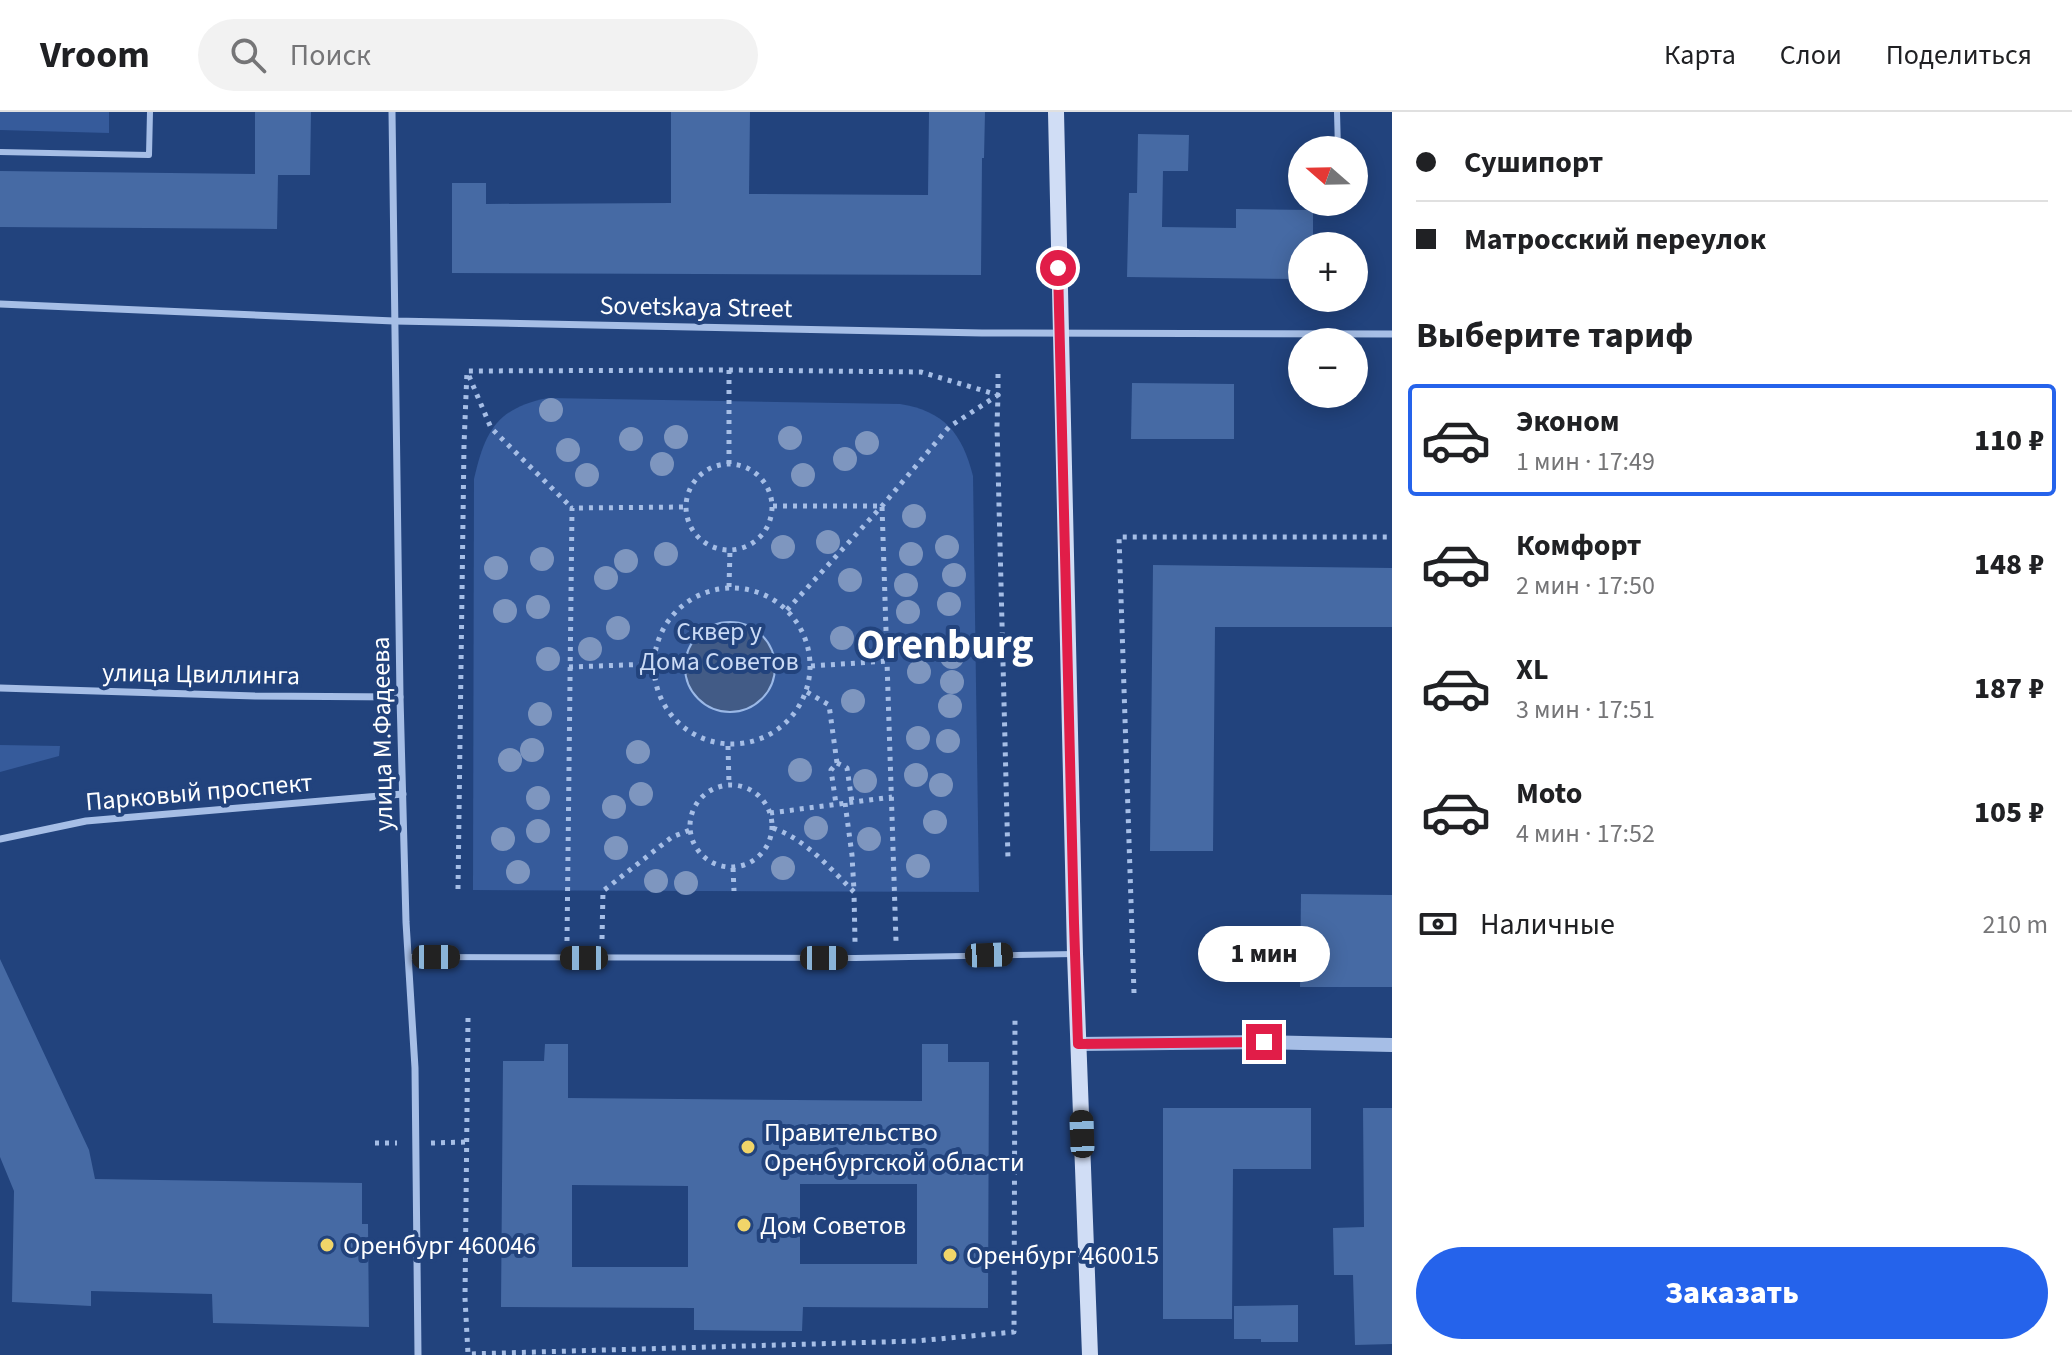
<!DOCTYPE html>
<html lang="ru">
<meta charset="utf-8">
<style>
body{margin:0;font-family:"Source Sans 3",sans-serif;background:#f2f2f2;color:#202124;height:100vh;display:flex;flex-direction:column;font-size:30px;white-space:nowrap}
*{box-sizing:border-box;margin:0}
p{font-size:26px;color:#757577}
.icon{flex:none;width:44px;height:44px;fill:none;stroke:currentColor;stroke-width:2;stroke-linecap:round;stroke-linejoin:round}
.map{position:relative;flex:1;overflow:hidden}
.panel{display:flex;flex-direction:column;background:#fff;width:680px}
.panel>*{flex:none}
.guide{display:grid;align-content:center;height:176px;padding:0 24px;background:#fff}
.needle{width:52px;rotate:290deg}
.controls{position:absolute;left:1288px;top:24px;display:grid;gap:16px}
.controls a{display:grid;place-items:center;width:80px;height:80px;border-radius:50%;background:#fff;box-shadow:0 4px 20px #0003;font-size:40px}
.end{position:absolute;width:36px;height:36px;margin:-18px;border:10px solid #e11d48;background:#fff;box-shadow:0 0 0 4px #fff}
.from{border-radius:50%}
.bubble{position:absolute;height:56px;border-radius:28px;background:#fff;box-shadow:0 4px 20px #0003;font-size:26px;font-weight:800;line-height:56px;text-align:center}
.car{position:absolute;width:24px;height:48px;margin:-24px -12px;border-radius:10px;box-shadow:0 0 6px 2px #0007;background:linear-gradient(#222 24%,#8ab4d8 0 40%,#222 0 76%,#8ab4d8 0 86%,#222 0)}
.guide b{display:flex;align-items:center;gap:28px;height:76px;font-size:30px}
.guide b+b{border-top:2px solid #e0e0e0}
.guide i{width:20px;height:20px;background:#202124}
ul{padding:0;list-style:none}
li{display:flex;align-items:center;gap:24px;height:112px;margin:0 16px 12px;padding:0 8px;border:4px solid transparent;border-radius:8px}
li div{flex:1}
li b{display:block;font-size:30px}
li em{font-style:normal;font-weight:800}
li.selected{border-color:#2563eb}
li>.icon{width:72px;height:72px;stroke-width:1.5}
h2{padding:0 24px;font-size:36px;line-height:96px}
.pay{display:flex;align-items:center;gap:20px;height:88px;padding:0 24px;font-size:30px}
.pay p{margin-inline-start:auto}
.primary-button{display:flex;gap:16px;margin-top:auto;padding:16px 24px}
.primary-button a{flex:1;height:92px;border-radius:48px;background:#2563eb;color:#fff;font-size:32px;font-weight:800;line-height:92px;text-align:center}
header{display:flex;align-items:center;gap:48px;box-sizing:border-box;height:112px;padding:0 40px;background:#fff;border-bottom:2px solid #e0e0e0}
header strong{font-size:38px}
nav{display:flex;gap:44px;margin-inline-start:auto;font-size:28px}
.search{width:560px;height:72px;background:#f2f2f2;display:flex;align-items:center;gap:20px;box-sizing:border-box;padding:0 28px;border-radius:44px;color:#757577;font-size:30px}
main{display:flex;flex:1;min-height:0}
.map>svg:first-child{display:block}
.green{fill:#365b9b}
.water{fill:#425b86;stroke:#9ab8e7;stroke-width:2}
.building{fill:#466aa4;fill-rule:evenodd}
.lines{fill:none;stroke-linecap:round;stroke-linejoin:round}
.path{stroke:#a6bee6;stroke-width:5;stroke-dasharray:4 6;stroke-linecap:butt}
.service{stroke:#a6bee6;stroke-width:6}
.pedestrian{stroke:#a6bee6;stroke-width:7}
.tertiary{stroke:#a6bee6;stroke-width:14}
.secondary{stroke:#d0ddf5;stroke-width:16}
.tree{fill:#7e96bf}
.route{stroke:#e11d48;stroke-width:10}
.poi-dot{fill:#f1d569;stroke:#22437d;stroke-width:3}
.labels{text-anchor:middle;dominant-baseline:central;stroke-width:8;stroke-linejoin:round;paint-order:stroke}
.street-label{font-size:26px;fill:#fff;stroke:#22437d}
.park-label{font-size:26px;fill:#cadaf5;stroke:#22437d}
.poi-label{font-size:26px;fill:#fff;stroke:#22437d;text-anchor:start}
.town-label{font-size:42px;font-weight:bold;fill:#fff;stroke:#22437d}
</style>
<header>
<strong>Vroom</strong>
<div class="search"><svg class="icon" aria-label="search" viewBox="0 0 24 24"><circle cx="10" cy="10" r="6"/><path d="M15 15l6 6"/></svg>Поиск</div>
<nav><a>Карта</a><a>Слои</a><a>Поделиться</a></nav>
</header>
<main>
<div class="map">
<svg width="1392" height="1243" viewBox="0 0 1392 1243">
<rect width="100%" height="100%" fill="#22437d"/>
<g class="green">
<polygon points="0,0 109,0 109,21 0,18"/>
<path d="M548,286L900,292C944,299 962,321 973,364L979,780L473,778L474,367C485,319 497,296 548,286Z"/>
<polygon points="0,633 60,634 59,644 0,660"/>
</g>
<circle class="water" cx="730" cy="555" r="45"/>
<g class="building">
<polygon points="255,0 311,0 310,63 278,63 277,117 0,115 0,59 255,62"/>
<polygon points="671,0 750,0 749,82 928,83 929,0 985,0 984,46 982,46 981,163 452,161 452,71 486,71 486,92 671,91"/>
<polygon points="1138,22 1189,23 1188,59 1163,59 1162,115 1236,116 1236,97 1313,98 1313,134 1302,134 1302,167 1127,165 1129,81 1137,81"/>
<polygon points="1132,271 1234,272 1234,327 1131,327"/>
<polygon points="1153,453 1392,456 1392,515 1215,515 1213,739 1150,739"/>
<polygon points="1301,782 1392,783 1392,875 1300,875"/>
<polygon points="0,847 89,1038 95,1067 362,1071 362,1112 368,1112 369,1215 213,1211 212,1182 91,1179 91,1194 12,1190 14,1079 0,1045"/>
<path d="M545,932H568V986L922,989V932H948V950H989L988,1196L803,1195L802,1219L694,1218V1196L501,1195L503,949H544ZM800,1072H917V1152H800ZM572,1073L688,1074V1155H572Z"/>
<polygon points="1163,996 1311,996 1311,1057 1233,1057 1232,1207 1163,1207"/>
<polygon points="1363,996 1392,996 1392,1232 1355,1233 1353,1163 1334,1163 1333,1116 1364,1115"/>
<polygon points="1298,1193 1298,1230 1261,1230 1261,1227 1234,1227 1234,1194"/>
</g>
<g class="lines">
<g class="path">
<polyline points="729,258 729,352"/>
<polyline points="469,264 491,316 572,396"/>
<circle cx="729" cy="395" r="43"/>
<polyline points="773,394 882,394 896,829"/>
<polyline points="729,475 730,438"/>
<circle cx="732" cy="554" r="78"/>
<polyline points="787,498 882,394 949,315 998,283 998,258"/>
<polyline points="811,554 888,549"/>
<polyline points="569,555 653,552"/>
<polyline points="807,580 829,593 837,651 831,658 836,692"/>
<polyline points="728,634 729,673"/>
<polyline points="837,651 847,656 852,690"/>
<circle cx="731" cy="714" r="41"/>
<polyline points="845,691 852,743 854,779"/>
<polyline points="770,701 892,685"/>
<path d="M773,716C805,727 830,756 854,780L855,830"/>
<polyline points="733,756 734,779"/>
<polyline points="458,777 464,333 467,259 729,258 921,260 998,283 997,314 1008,748"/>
<polyline points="602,827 603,779 672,725 690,718"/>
<polyline points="567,829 572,396 686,395"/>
<polyline points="1134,881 1119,425 1392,425"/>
<polyline points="468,906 465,1186 468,1242 916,1229 1014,1220 1015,904"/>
<polyline points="375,1031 397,1031"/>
<polyline points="431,1031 466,1030"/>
</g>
<g class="service">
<polyline points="1337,0 1338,38"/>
<polyline points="0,40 149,43 150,0"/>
<polyline points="408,845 855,846 1075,842"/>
</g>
<g class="pedestrian">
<polyline points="392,0 400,585 406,810 415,956 418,1243"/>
<polyline points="0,192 394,209 982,221 1392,222"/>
<polyline points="0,576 255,584 400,585"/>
<polyline points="0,727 86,709 403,682"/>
</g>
<polyline class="tertiary" points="1078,932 1264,930 1392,933"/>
<polyline class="secondary" points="1056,0 1075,842 1090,1243"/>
</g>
<g class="tree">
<circle cx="551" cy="298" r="12"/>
<circle cx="676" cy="325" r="12"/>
<circle cx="790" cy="326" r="12"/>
<circle cx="631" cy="327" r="12"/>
<circle cx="867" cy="331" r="12"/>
<circle cx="568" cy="338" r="12"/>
<circle cx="845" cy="347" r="12"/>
<circle cx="662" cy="352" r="12"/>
<circle cx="587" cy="363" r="12"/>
<circle cx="803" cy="363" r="12"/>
<circle cx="914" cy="404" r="12"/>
<circle cx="828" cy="430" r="12"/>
<circle cx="783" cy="435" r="12"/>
<circle cx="947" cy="435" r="12"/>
<circle cx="666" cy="442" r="12"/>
<circle cx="911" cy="442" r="12"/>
<circle cx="542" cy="447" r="12"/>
<circle cx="626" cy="449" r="12"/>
<circle cx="496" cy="456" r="12"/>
<circle cx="954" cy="463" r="12"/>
<circle cx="606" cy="466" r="12"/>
<circle cx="850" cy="468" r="12"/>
<circle cx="906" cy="473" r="12"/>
<circle cx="949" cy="492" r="12"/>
<circle cx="538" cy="495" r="12"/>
<circle cx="505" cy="499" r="12"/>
<circle cx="908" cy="500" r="12"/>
<circle cx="618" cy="516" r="12"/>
<circle cx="842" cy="526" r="12"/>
<circle cx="590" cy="537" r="12"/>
<circle cx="952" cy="545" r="12"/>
<circle cx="548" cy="547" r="12"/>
<circle cx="919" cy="560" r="12"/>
<circle cx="952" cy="570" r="12"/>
<circle cx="853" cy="589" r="12"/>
<circle cx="950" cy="594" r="12"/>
<circle cx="540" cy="602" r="12"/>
<circle cx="918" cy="626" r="12"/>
<circle cx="948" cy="629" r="12"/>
<circle cx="532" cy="638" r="12"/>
<circle cx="638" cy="640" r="12"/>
<circle cx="510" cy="648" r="12"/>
<circle cx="800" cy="658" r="12"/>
<circle cx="916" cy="663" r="12"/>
<circle cx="865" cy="669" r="12"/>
<circle cx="941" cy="673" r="12"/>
<circle cx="641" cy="682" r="12"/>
<circle cx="538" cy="686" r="12"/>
<circle cx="614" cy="695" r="12"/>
<circle cx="935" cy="710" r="12"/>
<circle cx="816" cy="716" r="12"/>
<circle cx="538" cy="719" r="12"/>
<circle cx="503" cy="727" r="12"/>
<circle cx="869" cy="727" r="12"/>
<circle cx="616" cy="736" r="12"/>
<circle cx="918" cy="754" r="12"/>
<circle cx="783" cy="756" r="12"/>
<circle cx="518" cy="760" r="12"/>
<circle cx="656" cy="769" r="12"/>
<circle cx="686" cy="771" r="12"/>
</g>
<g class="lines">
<polyline class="route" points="1058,156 1074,811 1078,932 1264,930"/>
</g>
<g class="poi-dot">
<circle cx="748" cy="1035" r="8"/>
<circle cx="744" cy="1113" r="8"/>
<circle cx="327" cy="1133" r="8"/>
<circle cx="950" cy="1143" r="8"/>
</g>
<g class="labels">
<g class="street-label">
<text transform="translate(696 195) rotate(1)">Sovetskaya Street</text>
<text transform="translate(201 562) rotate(1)">улица Цвиллинга</text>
<text transform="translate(382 622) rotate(-91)">улица М.Фадеева</text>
<text transform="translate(199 680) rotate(-5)">Парковый проспект</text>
</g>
<g class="park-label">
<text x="719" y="519">Сквер у<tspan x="719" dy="30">Дома Советов</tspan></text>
</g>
<g class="poi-label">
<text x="764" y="1020">Правительство<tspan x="764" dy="30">Оренбургской области</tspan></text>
<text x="760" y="1113">Дом Советов</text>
<text x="343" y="1133">Оренбург 460046</text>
<text x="966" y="1143">Оренбург 460015</text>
</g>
<g class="town-label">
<text x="945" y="533">Orenburg</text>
</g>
</g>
</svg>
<div class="controls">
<a><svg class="needle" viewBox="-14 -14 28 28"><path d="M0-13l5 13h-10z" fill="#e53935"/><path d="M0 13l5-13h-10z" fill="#757577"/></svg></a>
<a>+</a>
<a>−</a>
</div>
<i class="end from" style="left:1058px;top:156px"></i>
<i class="end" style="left:1264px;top:930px"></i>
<div class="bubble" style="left:1198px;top:814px;width:132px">1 мин</div>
<i class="car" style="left:989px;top:843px;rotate:88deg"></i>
<i class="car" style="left:436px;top:845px;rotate:90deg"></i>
<i class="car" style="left:584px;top:846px;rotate:270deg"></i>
<i class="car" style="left:824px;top:846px;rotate:90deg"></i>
<i class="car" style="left:1082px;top:1022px;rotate:358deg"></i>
</div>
<section class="panel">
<div class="guide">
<b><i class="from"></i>Сушипорт</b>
<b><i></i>Матросский переулок</b>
</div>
<h2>Выберите тариф</h2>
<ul>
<li class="selected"><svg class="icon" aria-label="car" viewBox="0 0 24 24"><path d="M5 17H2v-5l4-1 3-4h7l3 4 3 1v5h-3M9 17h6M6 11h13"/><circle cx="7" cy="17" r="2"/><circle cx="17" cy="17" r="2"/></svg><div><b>Эконом</b><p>1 мин · 17:49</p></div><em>110 ₽</em></li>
<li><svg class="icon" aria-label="car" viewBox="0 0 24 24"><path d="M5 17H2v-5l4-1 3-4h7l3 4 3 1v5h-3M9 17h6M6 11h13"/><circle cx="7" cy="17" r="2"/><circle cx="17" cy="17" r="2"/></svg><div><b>Комфорт</b><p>2 мин · 17:50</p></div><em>148 ₽</em></li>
<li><svg class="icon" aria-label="car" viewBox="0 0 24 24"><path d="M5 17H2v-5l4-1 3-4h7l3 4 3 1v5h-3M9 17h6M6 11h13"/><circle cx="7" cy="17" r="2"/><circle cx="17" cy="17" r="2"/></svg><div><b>XL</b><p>3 мин · 17:51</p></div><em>187 ₽</em></li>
<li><svg class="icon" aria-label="car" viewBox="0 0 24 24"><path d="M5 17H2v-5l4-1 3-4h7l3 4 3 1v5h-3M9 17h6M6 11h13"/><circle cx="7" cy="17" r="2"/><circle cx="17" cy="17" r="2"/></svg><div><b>Moto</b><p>4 мин · 17:52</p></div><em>105 ₽</em></li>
</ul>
<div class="pay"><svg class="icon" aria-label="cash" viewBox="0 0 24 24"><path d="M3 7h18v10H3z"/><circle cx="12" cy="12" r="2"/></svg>Наличные<p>210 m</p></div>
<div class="primary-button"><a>Заказать</a></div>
</section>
</main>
